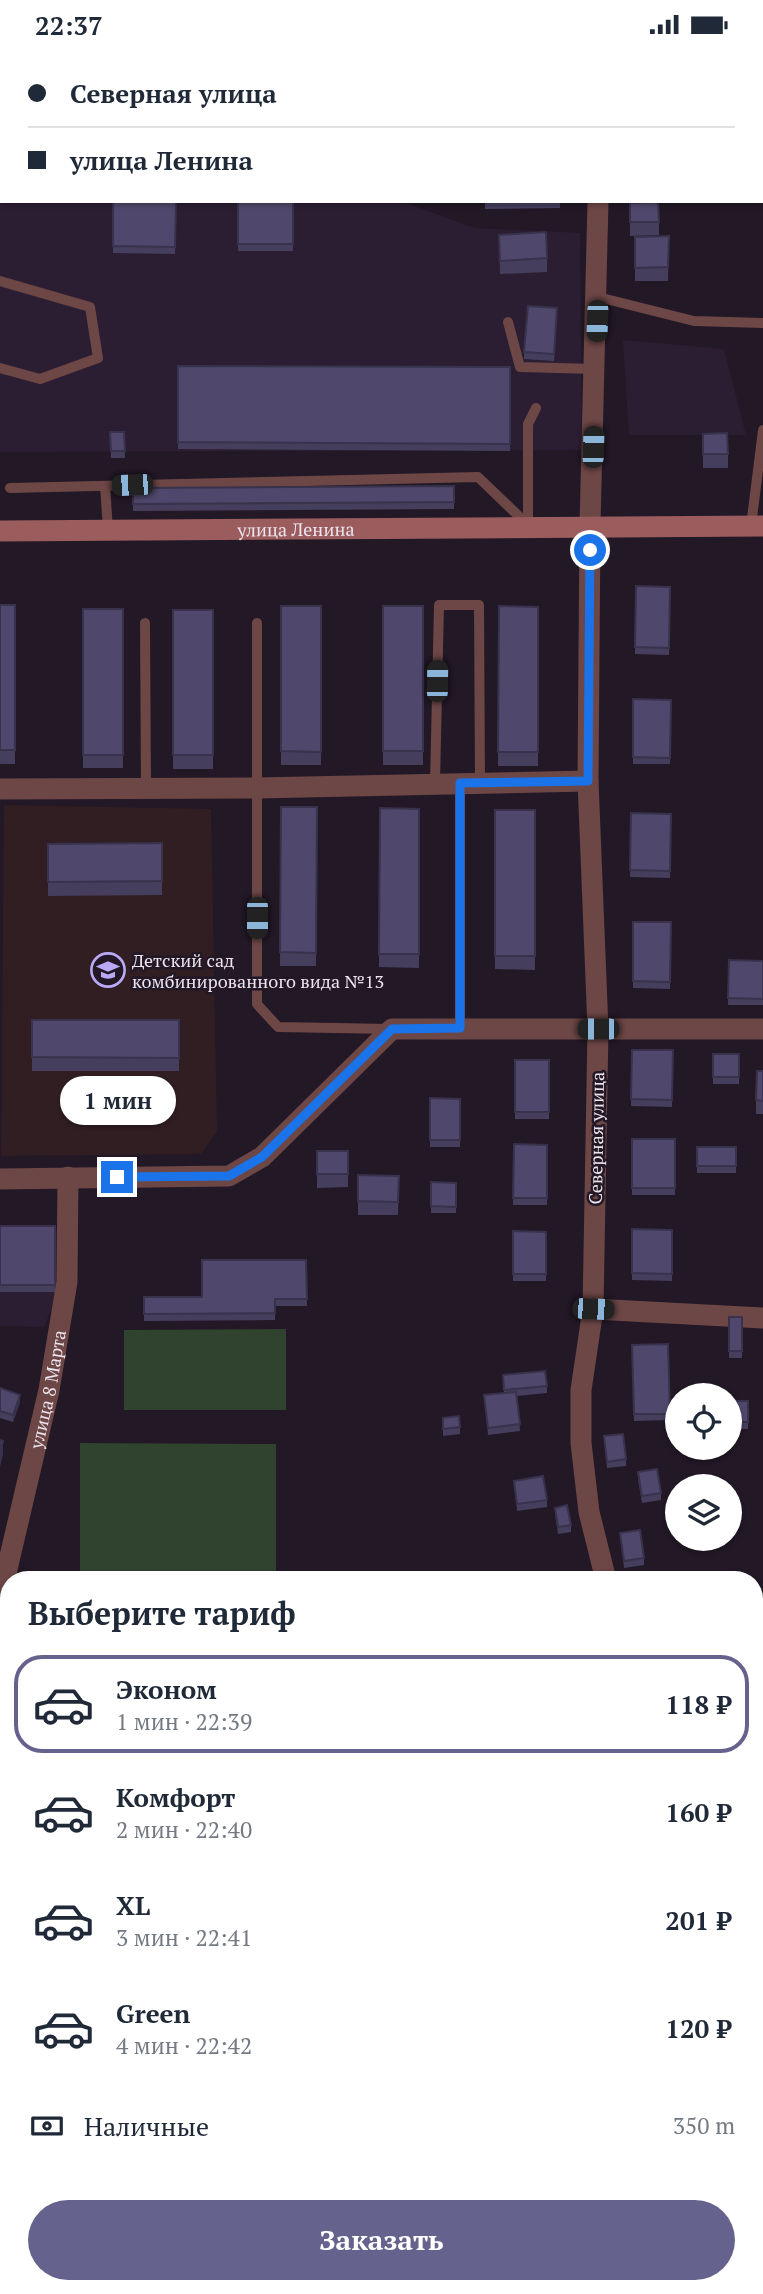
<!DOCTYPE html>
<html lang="ru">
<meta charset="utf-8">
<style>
body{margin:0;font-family:"PT Serif",serif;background:#f6f6f7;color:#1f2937;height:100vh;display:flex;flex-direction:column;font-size:26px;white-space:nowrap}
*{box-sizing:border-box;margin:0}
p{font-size:23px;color:#747a83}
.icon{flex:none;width:38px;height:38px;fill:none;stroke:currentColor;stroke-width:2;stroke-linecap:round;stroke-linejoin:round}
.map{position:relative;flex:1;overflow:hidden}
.sheet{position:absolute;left:0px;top:1522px;width:763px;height:723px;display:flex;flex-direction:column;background:#fff;border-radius:28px 28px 0 0;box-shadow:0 2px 5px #0004}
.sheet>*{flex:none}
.top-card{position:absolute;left:0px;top:0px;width:763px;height:154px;box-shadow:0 2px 5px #0004;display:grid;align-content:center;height:154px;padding:0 28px;background:#fff}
.buttons{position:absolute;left:665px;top:1334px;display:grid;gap:14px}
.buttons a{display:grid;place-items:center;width:77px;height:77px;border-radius:50%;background:#fff;box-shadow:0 2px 5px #0004;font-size:35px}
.end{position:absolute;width:32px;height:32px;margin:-16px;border:9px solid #1a73e8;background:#fff;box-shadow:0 0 0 4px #fff}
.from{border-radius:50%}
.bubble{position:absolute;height:49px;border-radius:24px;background:#fff;box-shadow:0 2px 5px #0004;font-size:23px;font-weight:600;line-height:49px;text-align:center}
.car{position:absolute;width:21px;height:42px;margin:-21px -10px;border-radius:9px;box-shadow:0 0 5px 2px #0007;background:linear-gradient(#222 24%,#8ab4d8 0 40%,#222 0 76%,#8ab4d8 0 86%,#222 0)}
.top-card b{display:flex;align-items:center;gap:24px;height:66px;font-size:26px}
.top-card b+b{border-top:2px solid #e0e1e3}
.top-card i{width:18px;height:18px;background:#1f2937}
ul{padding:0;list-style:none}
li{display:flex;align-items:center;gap:21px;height:98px;margin:0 14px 10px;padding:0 14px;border:4px solid transparent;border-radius:28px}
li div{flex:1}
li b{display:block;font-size:26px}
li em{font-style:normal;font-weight:600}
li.on{border-color:#65638d}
li>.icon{width:63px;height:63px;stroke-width:1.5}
h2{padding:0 28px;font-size:32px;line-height:84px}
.pay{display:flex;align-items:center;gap:18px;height:77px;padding:0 28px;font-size:26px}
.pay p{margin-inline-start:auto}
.primary-button{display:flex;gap:14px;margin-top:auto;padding:14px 28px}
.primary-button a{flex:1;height:80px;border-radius:42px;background:#65638d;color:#fff;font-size:28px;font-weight:600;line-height:80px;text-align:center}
.status{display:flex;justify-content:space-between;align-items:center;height:49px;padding:0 35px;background:#fff;direction:ltr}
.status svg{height:19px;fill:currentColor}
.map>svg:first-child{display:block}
.built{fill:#2c1e32}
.education{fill:#301e22}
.green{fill:#30432f}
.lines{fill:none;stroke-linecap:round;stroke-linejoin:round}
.lane{stroke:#6d4646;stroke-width:10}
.street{stroke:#6d4646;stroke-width:21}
.secondary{stroke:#9b5c5d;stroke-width:21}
.wall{fill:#453e5d}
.shaded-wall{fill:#38324c}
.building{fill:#50486c;stroke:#38324c;stroke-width:2}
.route{stroke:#1a73e8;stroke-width:9}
.labels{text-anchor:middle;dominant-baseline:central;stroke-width:5;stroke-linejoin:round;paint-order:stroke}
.street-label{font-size:18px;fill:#ece5ef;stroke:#221826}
.poi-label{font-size:18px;fill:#ece5ef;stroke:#221826;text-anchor:start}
</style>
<div class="status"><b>22:37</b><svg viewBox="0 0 49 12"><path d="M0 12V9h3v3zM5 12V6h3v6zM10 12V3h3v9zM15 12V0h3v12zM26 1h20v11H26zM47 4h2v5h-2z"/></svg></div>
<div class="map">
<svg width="763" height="2245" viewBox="0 0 763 2245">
<rect width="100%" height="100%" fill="#221826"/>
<g class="built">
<polygon points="0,0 288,2 2,2 2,152 400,152 475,179 580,184 582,401 0,403"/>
<polygon points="623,291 724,300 746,386 629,386"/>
<polygon points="0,1181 57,1181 58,1244 44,1278 0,1277"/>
<polygon points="620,2237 740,2237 742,2245 632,2245"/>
</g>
<polygon class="education" points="4,756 211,760 217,1082 201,1105 1,1107"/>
<g class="green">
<polygon points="286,1280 286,1361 124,1361 124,1281"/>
<polygon points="80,1394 276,1395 276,1531 80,1531"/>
</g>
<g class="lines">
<g class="lane">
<polyline points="210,2 211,0"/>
<polyline points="0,69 2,69"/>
<polyline points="0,232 90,258 98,309 40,330 0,319"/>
<polyline points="598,248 694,272 763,274"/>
<polyline points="508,273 520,318 595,320"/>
<polyline points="105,437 108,481"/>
<polyline points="10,439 478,428 528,476 528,375 536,359"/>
<polyline points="751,477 763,381"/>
<polyline points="145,574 146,739"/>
<polyline points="257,574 257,955 278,978 391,980"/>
<polyline points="460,734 460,979"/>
<polyline points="435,735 439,556 479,556 480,734"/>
<polyline points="754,1753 763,1771"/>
</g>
<g class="street">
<polyline points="605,2 606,0"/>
<polyline points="598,152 590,476 588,732 598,980 593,1260 581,1341 581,1394 589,1463 606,1531"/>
<polyline points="0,740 256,739 588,732"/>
<polyline points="0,1130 229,1127 262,1108 392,980 763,980"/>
<polyline points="593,1260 763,1269"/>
<path id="s1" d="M0,1550L49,1341L67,1233L68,1128"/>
<polyline points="754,2128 763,2132"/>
<polyline points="478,2236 479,2245"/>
<polyline points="589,2236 607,2245"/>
<polyline points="156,2245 157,2236"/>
</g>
<g class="secondary">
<path id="s2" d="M0,482L763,477"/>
<polyline points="754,1812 763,1810"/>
<polyline points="0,1978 9,1982"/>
</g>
</g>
<g class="wall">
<polygon points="113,152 176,152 175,205 113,204"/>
<rect x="238" y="152" width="55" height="50"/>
<polygon points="485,152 560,152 560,159 485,160"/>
<polygon points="630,154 659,173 659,186 630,187"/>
<polygon points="499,186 547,209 547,223 500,225"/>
<polygon points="669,187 668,232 635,232 635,188"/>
<polygon points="557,266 554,312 524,310 524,303"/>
<polygon points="178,317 510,318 510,402 178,400"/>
<polygon points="110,383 124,383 125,409 111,409"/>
<polygon points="703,385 728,405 728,419 703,419"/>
<polygon points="454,437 454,460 133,462 133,439"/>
<polygon points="636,537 670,538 669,606 635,605"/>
<rect x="0" y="556" width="15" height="159"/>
<rect x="281" y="557" width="40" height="159"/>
<rect x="383" y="557" width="40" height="159"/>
<polygon points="499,557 538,558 538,717 498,717"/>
<rect x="83" y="560" width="40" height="159"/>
<rect x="173" y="561" width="40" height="159"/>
<polygon points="633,650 671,651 670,715 633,715"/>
<polygon points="281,758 317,758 316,917 280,917"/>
<polygon points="380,759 419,760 419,919 379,918"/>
<polygon points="495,761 535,761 535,921 495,920"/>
<polygon points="631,764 671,765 670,829 630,828"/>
<polygon points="162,794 162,846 48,847 48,795"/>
<polygon points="633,873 671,873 670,940 633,939"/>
<polygon points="729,911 763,912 763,956 728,956"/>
<rect x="32" y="971" width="147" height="51"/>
<polygon points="632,1001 673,1001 672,1058 631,1057"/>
<rect x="713" y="1005" width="26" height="30"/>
<rect x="515" y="1011" width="34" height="59"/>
<polygon points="763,1022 763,1065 756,1065 756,1051"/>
<polygon points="430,1049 460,1050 460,1098 430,1098"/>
<rect x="632" y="1090" width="43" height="56"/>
<polygon points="514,1095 547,1096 547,1156 513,1156"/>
<rect x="697" y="1098" width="39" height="26"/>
<polygon points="317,1102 348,1102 348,1138 317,1139"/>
<polygon points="358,1126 399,1127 398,1166 358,1166"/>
<polygon points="431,1133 456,1134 456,1164 431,1164"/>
<rect x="0" y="1177" width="55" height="66"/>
<polygon points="632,1180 672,1181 672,1232 632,1231"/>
<polygon points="513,1182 546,1183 546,1232 513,1232"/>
<polygon points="306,1211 307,1257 275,1257 275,1271 144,1272 144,1248 202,1248"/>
<rect x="729" y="1268" width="13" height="41"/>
<polygon points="668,1295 670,1371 634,1372 632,1296"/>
<polygon points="503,1326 547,1337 547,1344 517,1347 520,1382 488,1386 484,1346 504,1344"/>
<polygon points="0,1339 20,1353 13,1373 0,1369"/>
<rect x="730" y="1352" width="18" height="28"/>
<polygon points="443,1369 460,1378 460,1385 443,1387"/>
<polygon points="604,1387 626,1410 626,1417 607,1419"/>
<polygon points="638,1423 661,1444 661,1451 642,1454 638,1430"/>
<polygon points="514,1432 547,1451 547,1458 517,1462"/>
<polygon points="555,1459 571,1476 571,1483 558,1485 555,1465"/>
<polygon points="620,1484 644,1509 644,1516 624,1519"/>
<polygon points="9,1577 9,1595 6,1595 6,1588"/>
<polygon points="0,1674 9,1677 9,1701 8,1704 0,1702"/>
<polygon points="0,1755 9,1757 9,1791 0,1788"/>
<polygon points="763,2161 763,2191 761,2192 756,2170 756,2163"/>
<polygon points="424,2236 462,2236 462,2245 426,2245"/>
</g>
<g class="shaded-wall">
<polygon points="20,1346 20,1353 13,1373 13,1366"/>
<polygon points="3,1392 3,1405 0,1418 0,1405"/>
<polygon points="6,2012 6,2019 0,2034 0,2027"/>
<polygon points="446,2236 462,2236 462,2245 428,2245 428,2240"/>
<polygon points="672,2236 696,2236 672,2242"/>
</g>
<g class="building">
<rect x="256" y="0" width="28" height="2"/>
<rect x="370" y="0" width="33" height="2"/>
<polygon points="113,152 176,152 175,198 113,197"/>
<rect x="238" y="152" width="55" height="43"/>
<polygon points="658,153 659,173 630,173 630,154"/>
<polygon points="546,183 547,209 500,212 499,186"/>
<polygon points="669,187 668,218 635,219 635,188"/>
<polygon points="528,257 557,259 554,305 524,303"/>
<polygon points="178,317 510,318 510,395 178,393"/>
<polygon points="110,383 124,383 125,402 111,402"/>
<polygon points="727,384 728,405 703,405 703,385"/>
<polygon points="454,437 454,453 133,455 133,439"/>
<polygon points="636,537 670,538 669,599 635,598"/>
<rect x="0" y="556" width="15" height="145"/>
<polygon points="281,557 321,557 321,703 281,702"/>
<rect x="383" y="557" width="40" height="145"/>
<polygon points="499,557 538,558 538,703 498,703"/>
<rect x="83" y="560" width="40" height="146"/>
<rect x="173" y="561" width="40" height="145"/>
<polygon points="633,650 671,651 670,709 633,708"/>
<polygon points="281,758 317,758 316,904 280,903"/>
<polygon points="380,759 419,760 419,905 379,905"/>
<rect x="495" y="761" width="40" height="146"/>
<polygon points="631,764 671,765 670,822 630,821"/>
<polygon points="162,794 162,832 48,833 48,795"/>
<polygon points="633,873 671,873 670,933 633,932"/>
<polygon points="729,911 763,912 763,950 728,949"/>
<polygon points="32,971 179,971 179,1009 32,1008"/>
<polygon points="632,1001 673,1001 672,1051 631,1050"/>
<rect x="713" y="1005" width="26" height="23"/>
<rect x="515" y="1011" width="34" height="52"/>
<polygon points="757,1022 763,1022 763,1052 756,1051"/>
<polygon points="430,1049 460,1050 460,1091 430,1091"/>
<rect x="632" y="1090" width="43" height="49"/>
<polygon points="514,1095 547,1096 547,1149 513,1149"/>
<rect x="697" y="1098" width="39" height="19"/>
<rect x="317" y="1102" width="31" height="23"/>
<polygon points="358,1126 399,1127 398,1153 358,1152"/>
<polygon points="431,1133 456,1134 456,1158 431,1157"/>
<rect x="0" y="1177" width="55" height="59"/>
<polygon points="632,1180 672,1181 672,1225 632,1224"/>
<polygon points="513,1182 546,1183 546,1225 513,1225"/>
<polygon points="202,1211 306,1211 307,1250 275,1250 275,1264 144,1265 144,1248 202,1248"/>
<rect x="729" y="1268" width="13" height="34"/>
<polygon points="668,1295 670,1365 634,1365 632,1296"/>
<polygon points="545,1322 547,1337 504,1341 503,1326"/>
<polygon points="0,1339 20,1346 13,1366 0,1362"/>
<polygon points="516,1343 520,1375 488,1379 484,1346"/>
<rect x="730" y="1352" width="18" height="21"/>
<polygon points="459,1367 460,1378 443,1380 443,1369"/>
<polygon points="623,1385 626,1410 607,1413 604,1387"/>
<polygon points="0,1391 3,1392 0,1405"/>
<polygon points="657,1420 661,1444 642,1447 638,1423"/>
<polygon points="543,1427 547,1451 517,1455 514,1432"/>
<polygon points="567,1456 571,1476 558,1478 555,1459"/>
<polygon points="640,1481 644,1509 624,1512 620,1484"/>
<polygon points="291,1527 291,1531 260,1531 260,1528"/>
<polygon points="9,1577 9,1589 6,1588"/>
<polygon points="0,1674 9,1677 8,1698 0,1695"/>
<polygon points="0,1755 9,1757 9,1784 0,1781"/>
<polygon points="0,2010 6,2012 0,2027"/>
<polygon points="763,2161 763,2184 761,2185 756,2163"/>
<polygon points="303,2236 324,2236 325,2245 303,2245"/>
<polygon points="427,2236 446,2236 428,2240"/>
<polygon points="499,2236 521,2236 522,2245 501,2245"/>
</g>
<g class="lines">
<polyline class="route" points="117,1128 229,1127 262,1108 392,980 460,979 460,734 588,732 590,501"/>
</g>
<defs>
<g id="school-ring" transform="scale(1.75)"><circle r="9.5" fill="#221826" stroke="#baaaf6" stroke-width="1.5"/><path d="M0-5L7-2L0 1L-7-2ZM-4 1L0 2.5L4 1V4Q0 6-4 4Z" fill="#baaaf6"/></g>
</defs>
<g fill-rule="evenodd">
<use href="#school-ring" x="108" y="921"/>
</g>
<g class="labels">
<g class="street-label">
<text stroke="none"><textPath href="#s2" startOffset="296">улица Ленина</textPath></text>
<text transform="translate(596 1089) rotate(-89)">Северная улица</text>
<text stroke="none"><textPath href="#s1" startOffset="215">улица 8 Марта</textPath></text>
</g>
<g class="poi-label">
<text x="132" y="911">Детский сад<tspan x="132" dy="21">комбинированного вида №13</tspan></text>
</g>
</g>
</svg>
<div class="buttons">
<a><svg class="icon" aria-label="locate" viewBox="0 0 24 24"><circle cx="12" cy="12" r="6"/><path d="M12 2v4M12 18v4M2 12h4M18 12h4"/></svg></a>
<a><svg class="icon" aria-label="layers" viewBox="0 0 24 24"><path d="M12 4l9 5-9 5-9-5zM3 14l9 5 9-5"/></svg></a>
</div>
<i class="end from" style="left:590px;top:501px"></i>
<i class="end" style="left:117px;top:1128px"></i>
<div class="bubble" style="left:60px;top:1027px;width:116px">1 мин</div>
<i class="car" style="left:597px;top:272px;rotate:182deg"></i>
<i class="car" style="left:593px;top:398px;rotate:2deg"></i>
<i class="car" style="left:132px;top:436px;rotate:268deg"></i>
<i class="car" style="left:437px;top:632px;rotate:1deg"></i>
<i class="car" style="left:257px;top:869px;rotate:180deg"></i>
<i class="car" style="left:598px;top:980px;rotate:270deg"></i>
<i class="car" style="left:593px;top:1260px;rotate:92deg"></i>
<div class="top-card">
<b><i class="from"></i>Северная улица</b>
<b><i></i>улица Ленина</b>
</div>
<section class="sheet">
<h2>Выберите тариф</h2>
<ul>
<li class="on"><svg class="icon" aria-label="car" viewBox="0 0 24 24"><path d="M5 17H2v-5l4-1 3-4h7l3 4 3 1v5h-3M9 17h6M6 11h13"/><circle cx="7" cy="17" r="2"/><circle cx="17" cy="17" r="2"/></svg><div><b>Эконом</b><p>1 мин · 22:39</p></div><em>118 ₽</em></li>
<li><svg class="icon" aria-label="car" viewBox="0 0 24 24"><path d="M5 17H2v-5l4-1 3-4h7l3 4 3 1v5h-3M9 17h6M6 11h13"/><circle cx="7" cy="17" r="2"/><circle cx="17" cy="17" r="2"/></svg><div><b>Комфорт</b><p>2 мин · 22:40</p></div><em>160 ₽</em></li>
<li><svg class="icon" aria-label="car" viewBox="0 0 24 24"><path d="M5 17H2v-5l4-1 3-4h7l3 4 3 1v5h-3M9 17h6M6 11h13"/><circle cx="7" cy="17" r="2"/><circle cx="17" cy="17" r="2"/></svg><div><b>XL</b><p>3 мин · 22:41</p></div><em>201 ₽</em></li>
<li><svg class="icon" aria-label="car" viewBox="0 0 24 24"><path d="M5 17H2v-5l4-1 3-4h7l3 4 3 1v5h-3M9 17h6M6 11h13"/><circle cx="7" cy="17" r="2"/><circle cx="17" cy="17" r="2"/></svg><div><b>Green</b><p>4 мин · 22:42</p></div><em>120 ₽</em></li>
</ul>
<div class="pay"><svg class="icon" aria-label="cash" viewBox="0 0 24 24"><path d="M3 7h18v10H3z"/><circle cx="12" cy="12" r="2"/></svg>Наличные<p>350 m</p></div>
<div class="primary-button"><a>Заказать</a></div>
</section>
</div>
